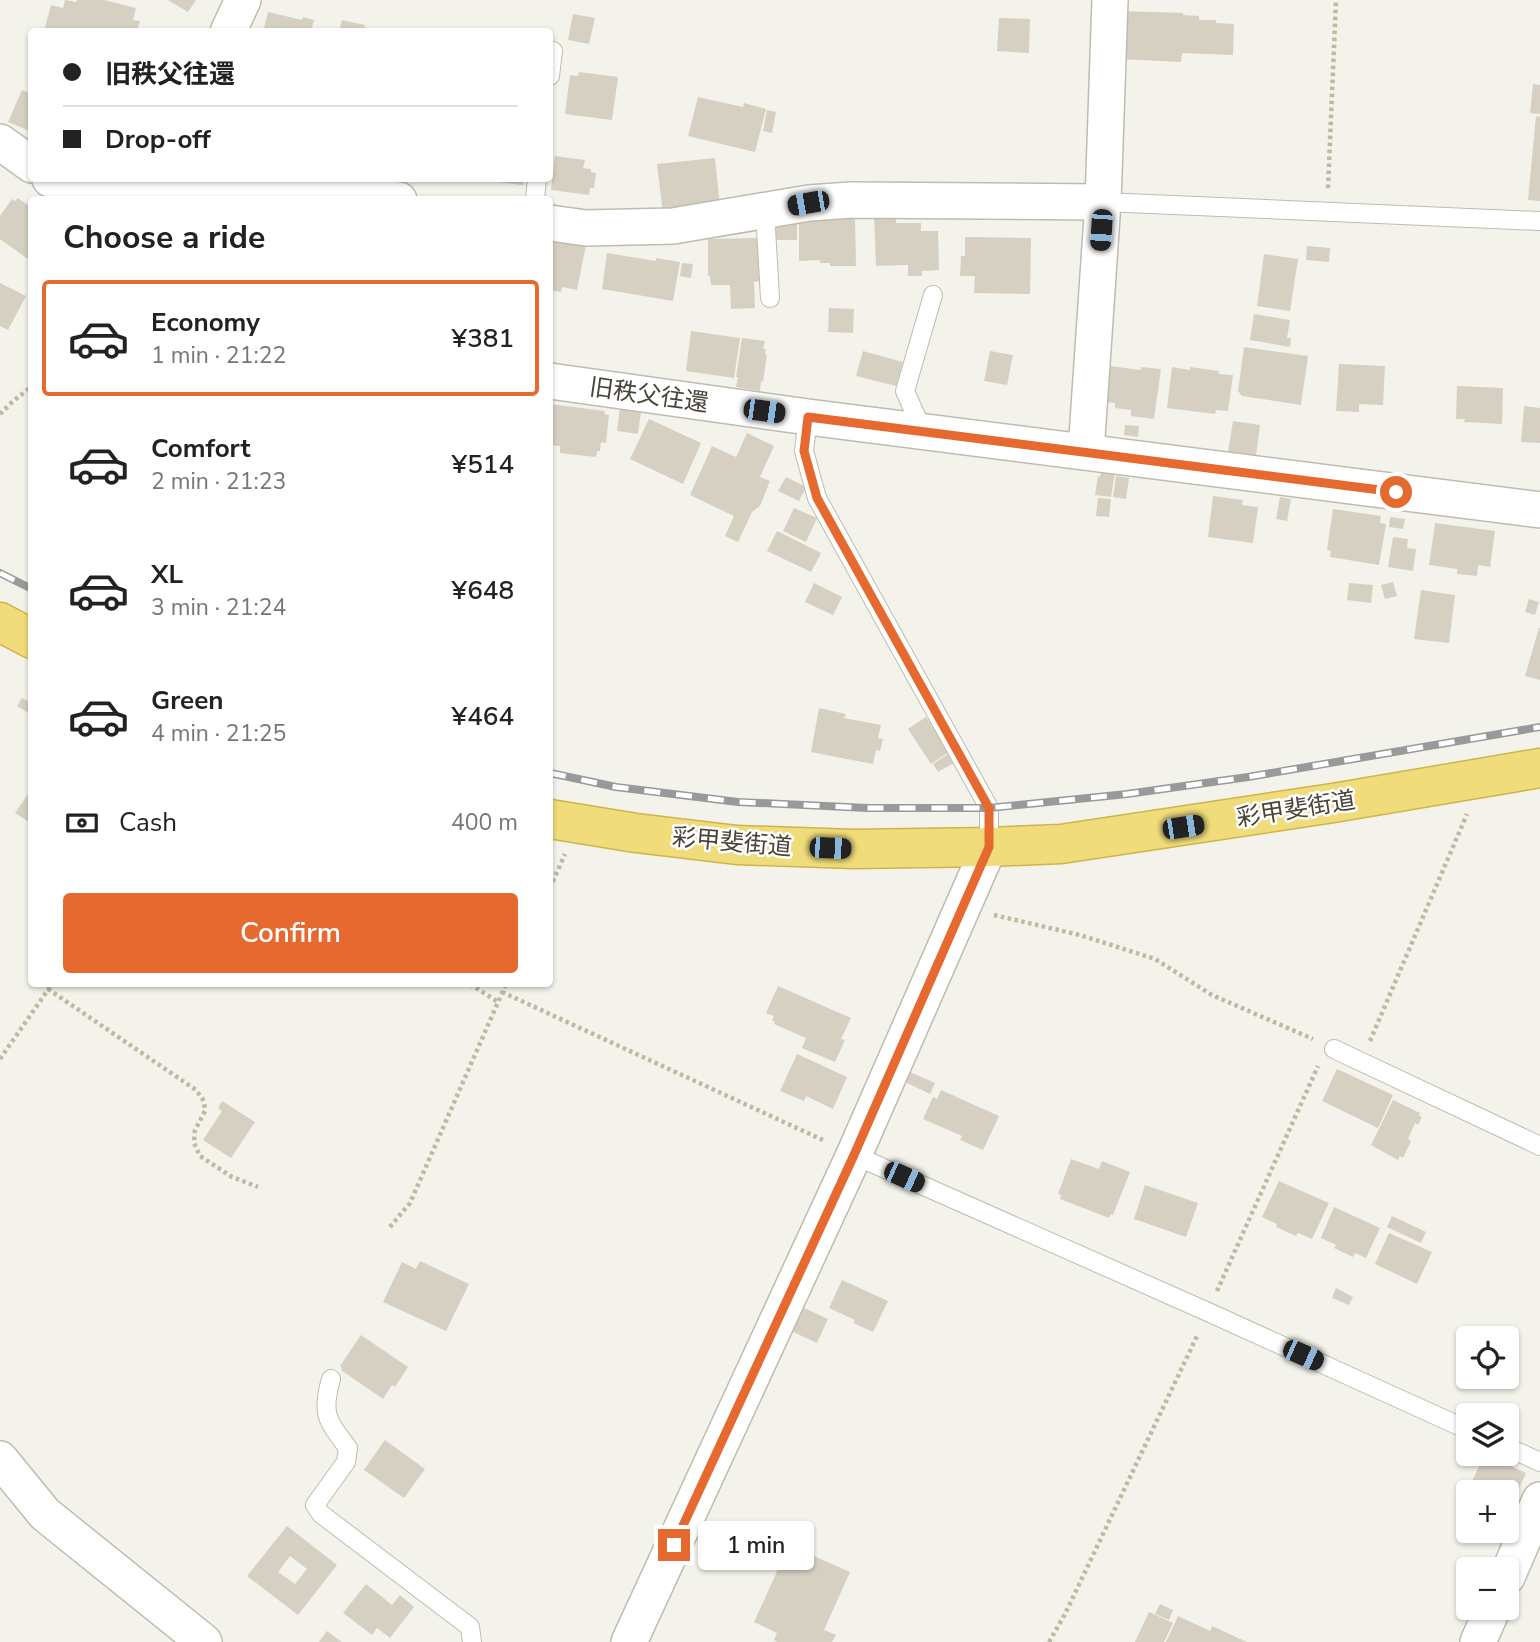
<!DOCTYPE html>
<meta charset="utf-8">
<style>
body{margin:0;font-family:"Nunito Sans","Noto Sans JP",sans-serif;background:#f2f2f2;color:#222;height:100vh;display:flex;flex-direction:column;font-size:26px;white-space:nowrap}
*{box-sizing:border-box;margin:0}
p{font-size:23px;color:#767676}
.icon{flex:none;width:38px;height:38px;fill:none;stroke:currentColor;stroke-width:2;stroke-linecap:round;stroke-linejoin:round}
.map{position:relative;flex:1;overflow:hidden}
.sheet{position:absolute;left:28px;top:196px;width:525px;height:791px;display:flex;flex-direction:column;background:#fff;border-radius:7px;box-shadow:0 2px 5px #0004}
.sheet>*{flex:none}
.top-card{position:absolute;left:28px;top:28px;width:525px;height:154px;border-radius:7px;box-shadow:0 2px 5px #0004;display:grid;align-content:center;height:154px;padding:0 35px;background:#fff}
.controls{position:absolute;left:1456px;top:1326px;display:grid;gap:14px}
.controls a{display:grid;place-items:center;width:63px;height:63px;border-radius:7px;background:#fff;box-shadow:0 2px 5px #0004;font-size:35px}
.end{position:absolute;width:32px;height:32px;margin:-16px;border:9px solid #e66930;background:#fff;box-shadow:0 0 0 4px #fff}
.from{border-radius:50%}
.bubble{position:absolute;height:49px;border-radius:7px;background:#fff;box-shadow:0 2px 5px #0004;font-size:23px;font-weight:600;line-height:49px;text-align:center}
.car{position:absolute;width:21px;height:42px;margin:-21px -10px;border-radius:9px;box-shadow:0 0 5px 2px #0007;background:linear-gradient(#222 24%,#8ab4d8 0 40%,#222 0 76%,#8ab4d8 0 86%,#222 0)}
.top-card b{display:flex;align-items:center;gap:24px;height:66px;font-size:26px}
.top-card b+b{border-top:2px solid #e0e0e0}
.top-card i{width:18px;height:18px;background:#222}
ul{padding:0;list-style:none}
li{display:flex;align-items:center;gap:21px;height:116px;margin:0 14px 10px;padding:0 21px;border:4px solid transparent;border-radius:7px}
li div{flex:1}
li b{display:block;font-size:26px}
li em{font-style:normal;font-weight:600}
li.active{border-color:#e66930}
li>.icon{width:63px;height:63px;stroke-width:1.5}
h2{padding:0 35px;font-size:32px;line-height:84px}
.pay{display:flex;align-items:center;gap:18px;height:77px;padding:0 35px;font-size:26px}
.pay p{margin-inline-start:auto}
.button{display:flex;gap:14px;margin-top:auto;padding:14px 35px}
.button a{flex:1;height:80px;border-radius:7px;background:#e66930;color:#fff;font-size:28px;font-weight:600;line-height:80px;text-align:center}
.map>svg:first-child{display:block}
.building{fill:#d5d0c2;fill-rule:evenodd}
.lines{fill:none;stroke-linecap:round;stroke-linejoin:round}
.lane-casing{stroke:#bfbcae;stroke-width:20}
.street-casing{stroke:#bfbcae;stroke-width:38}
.highway-casing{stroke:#cfb44a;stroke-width:41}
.path{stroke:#bfb9a1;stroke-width:4.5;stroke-dasharray:3.5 3.5;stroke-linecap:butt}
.lane{stroke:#fff;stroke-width:18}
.street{stroke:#fff;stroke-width:35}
.highway{stroke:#f0dc7a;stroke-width:38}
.rail-casing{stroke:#999;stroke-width:8}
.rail{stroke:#fff;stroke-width:5;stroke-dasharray:16;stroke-linecap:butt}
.route{stroke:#e66930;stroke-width:9}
.labels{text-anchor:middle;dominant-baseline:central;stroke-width:5;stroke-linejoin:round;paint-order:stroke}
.street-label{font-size:24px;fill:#48443a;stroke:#fff}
</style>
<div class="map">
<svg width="1540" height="1642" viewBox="0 0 1540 1642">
<rect width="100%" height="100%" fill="#f4f3eb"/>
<g class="building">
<polygon points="65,0 76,2 77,0 104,0 136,8 133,20 140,21 137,32 44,31 51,5 63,8"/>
<polygon points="168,0 196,0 188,12"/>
<polygon points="1121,11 1183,13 1183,15 1199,16 1199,20 1216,20 1216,23 1234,24 1233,55 1182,53 1181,62 1119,59"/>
<polygon points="268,12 302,20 303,17 314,20 311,32 263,32"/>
<polygon points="573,14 595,18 589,44 568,40"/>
<polygon points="999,18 1030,19 1029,53 997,51"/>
<polygon points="342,20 365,25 363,32 339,32"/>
<polygon points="579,72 618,77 612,120 565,114 570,75 578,76"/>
<polygon points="1533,84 1540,85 1540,114 1530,113"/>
<polygon points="22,90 32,94 32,132 8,122"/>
<polygon points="698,97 743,107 744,103 766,109 755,152 688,136"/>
<polygon points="767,110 776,112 772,133 763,131"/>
<polygon points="1536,116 1540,117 1540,201 1528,200"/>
<polygon points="555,156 585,160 583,168 591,169 591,172 596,173 594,188 590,188 589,195 551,190"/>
<polygon points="715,158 720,207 663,214 657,164"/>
<polygon points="481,178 524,178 523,185 481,180"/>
<polygon points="18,198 32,208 32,262 0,239 0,216 12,199 15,201"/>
<polygon points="896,214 896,223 921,223 921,231 938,231 939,270 922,271 922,276 908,276 908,265 876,266 874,215"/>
<polygon points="855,217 856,266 830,266 830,263 820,263 820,260 799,261 799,218"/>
<rect x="772" y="220" width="25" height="20"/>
<polygon points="564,236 587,240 577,290 562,287 561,292 550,290 550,241 563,243"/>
<polygon points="965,237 1031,238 1030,294 974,293 975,276 960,276 961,256 965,256"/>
<polygon points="758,238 760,281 754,282 755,308 731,309 730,285 711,285 710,276 708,276 708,239"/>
<polygon points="1307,246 1330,248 1329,262 1306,260"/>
<polygon points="607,253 656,261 656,258 680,262 673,301 602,289"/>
<polygon points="1264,254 1298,259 1290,311 1257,306"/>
<polygon points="682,263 693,264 691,278 680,276"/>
<polygon points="0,283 26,296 8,330 0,326"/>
<polygon points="829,308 854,309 853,333 828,332"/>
<polygon points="1254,314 1290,320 1287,338 1291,338 1290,347 1250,340"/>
<polygon points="691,331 740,338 734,378 686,371"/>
<polygon points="742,338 765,341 763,349 766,349 765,354 767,355 763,382 761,381 760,391 736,387 738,377 736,377"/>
<polygon points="1244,347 1308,356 1301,405 1242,396 1238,391"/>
<polygon points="863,351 903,362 896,386 856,376"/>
<polygon points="990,351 1013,355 1007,385 984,381"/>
<polygon points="1339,364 1385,366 1383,405 1359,404 1359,412 1336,411"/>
<polygon points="1110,366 1141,370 1141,367 1161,369 1154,419 1131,416 1131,410 1115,408 1115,403 1105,402"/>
<polygon points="1172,367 1190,370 1190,367 1219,371 1218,374 1233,375 1228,411 1216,410 1215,414 1167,408"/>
<polygon points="1457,386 1503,388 1502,424 1464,422 1465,419 1456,419"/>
<polygon points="550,404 605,411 604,414 609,415 606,443 601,442 600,451 597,451 596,457 560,453 560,446 550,445"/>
<polygon points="1524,406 1540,408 1540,443 1521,442"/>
<polygon points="620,408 641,411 638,434 617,431"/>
<polygon points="649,419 701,443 683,484 630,459"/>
<polygon points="1233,421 1260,425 1256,455 1228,452"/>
<polygon points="1125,425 1139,426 1138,437 1124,435"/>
<polygon points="747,433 774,446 760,477 770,481 760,506 752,512 738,542 725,536 734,516 690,495 712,446 736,457"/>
<polygon points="1101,471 1115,473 1111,497 1095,495 1098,476 1100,477"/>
<polygon points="1116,476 1129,478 1126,499 1113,497"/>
<polygon points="786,477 806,487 799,501 778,491"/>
<polygon points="1213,496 1243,500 1242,505 1258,507 1253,543 1208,537"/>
<polygon points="1280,497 1291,499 1287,521 1276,519"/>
<polygon points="1098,498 1111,499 1109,517 1096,516"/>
<polygon points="794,508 817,518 806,542 783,531"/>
<polygon points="1333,509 1381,516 1380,523 1386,524 1379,565 1330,557 1331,551 1327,550"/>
<polygon points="1390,517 1405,519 1403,529 1389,527"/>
<polygon points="1435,523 1495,531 1490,567 1478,565 1477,576 1457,574 1457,569 1429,565"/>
<polygon points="777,531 821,553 811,572 767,551"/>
<polygon points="1393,537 1408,539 1407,548 1416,549 1413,571 1388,567"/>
<polygon points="1393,582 1397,596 1385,599 1381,585"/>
<polygon points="814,583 842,597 833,615 805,602"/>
<polygon points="1349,583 1373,585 1371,603 1347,600"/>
<polygon points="1421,590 1455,595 1449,643 1414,639"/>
<polygon points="1529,599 1539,602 1535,615 1525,612"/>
<polygon points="1539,628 1540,628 1540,680 1525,676"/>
<polygon points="22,698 32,703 32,715 17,706"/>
<polygon points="819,708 846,714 844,718 881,725 878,738 883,739 880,751 876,750 873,764 811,752"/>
<polygon points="926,717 949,752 931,764 908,729"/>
<polygon points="948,754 954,763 938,772 933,764"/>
<polygon points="32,788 32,824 15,813"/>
<polygon points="778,986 851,1018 841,1039 845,1040 835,1062 802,1048 806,1038 774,1024 775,1022 772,1020 774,1016 766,1013"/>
<polygon points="797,1054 847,1077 833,1109 806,1096 804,1101 780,1091"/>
<polygon points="1337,1069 1393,1095 1378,1128 1322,1101"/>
<polygon points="910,1072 935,1083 930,1094 905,1082"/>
<polygon points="941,1090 999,1116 983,1150 960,1140 962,1136 923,1119 933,1097 937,1099"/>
<polygon points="1393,1100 1420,1113 1419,1116 1422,1117 1418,1125 1415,1123 1408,1139 1411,1141 1403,1158 1400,1156 1398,1160 1371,1145"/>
<polygon points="222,1101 255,1122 231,1158 203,1140 222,1111 218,1108"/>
<polygon points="1071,1159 1099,1169 1102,1161 1130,1172 1113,1215 1111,1214 1109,1218 1060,1199 1061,1195 1058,1194"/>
<polygon points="1279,1181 1329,1203 1312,1239 1298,1233 1296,1236 1276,1227 1277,1224 1262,1217"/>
<polygon points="1145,1185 1198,1203 1186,1237 1134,1219"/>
<polygon points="1334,1207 1380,1228 1366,1258 1355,1253 1353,1257 1334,1248 1336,1245 1321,1238"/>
<polygon points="1392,1216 1426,1232 1421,1243 1387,1227"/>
<polygon points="1389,1233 1432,1252 1417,1284 1375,1264"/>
<polygon points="420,1261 469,1284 446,1331 383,1302 402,1262 416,1269"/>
<polygon points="842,1280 888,1301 873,1332 853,1323 855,1320 829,1308"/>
<polygon points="1336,1288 1353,1297 1349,1305 1332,1298"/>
<polygon points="802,1307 828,1319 817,1343 791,1331"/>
<polygon points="361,1335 408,1367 395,1387 392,1385 383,1399 341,1370 342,1368 340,1366"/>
<polygon points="385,1440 425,1469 404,1498 364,1470"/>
<polygon points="1485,1454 1526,1473 1514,1500 1507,1497 1507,1493 1497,1493 1472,1481"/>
<path d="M287,1526L337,1565L298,1615L247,1576ZM290,1556L307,1569L295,1584L278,1572Z"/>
<polygon points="789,1545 850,1572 824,1630 836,1635 832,1642 777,1642 774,1640 777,1633 754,1622"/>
<polygon points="366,1584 392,1605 400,1595 414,1607 390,1638 377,1628 372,1635 343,1613"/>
<polygon points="1160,1604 1173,1610 1169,1620 1155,1614"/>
<polygon points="1149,1612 1173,1623 1164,1642 1135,1642"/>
<polygon points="1178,1616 1210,1631 1212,1626 1247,1642 1166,1642"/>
<polygon points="327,1631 342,1642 319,1642"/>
</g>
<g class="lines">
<g class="lane-casing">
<g id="lane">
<polyline points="550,76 553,51"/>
<polyline points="535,200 537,178"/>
<polyline points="1103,202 1540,221"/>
<polyline points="765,211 770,298"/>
<polyline points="808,417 804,451 817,498 989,808 989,847"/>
<polyline points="923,432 905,391 933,295"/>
<polyline points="1334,1049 1540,1146"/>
<polyline points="854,1155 1208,1312 1468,1430"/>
<path d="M331,1379C321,1414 327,1420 348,1448L346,1462L315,1505L321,1514L470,1627L472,1642"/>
<polyline points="1507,1447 1540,1462"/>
</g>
</g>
<g class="street-casing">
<g id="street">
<polyline points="228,32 243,0"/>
<polyline points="0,142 32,165"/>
<polyline points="50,179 164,189 299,197 373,196 399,200"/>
<polyline points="550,223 586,228 673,226 809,203 851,200 1103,202"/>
<polyline points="550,381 808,417 1540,510"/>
<polyline points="1086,452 1103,202 1110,0"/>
<polyline points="0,1459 45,1514 204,1642"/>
<polyline points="1507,1577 1540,1500"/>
<polyline points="629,1642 854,1155 989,847"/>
<polyline points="1478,1642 1493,1608"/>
</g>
</g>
<g class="highway-casing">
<g id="highway">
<polyline points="0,622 32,639"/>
<polyline points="550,819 636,833 737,845 853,849 989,847 1061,844 1333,803 1540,768"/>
</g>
</g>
<g class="path">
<polyline points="1328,188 1336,0"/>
<polyline points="0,414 11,403 32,386"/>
<polyline points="550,888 565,854"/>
<polyline points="994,915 1080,935 1155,959 1212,995 1313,1039"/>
<polyline points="470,984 498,1002"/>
<polyline points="48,989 196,1090 204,1101 205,1111 195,1130 194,1143 200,1156 232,1177 258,1187"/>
<polyline points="502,992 825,1141"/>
<polyline points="1370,1041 1467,814"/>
<polyline points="0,1059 52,984"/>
<polyline points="390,1227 410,1203 506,984"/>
<polyline points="1217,1291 1318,1066"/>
<polyline points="1049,1642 1065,1614 1198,1334"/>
</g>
<use href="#lane" class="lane"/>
<use href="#street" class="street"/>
<use href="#highway" class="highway"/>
<g class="rail-casing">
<g id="rail">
<polyline points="0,573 32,589"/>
<polyline points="550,773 616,787 738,802 868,808 989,808 1127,794 1248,777 1540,727"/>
</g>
</g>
<use href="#rail" class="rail"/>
</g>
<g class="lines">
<polyline class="route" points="674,1545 854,1155 989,847 989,808 817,498 804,451 808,417 1396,492"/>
</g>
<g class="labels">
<g class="street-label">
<text transform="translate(649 395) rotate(8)">旧秩父往還</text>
<text transform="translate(1296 809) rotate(-9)">彩甲斐街道</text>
<text transform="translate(732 842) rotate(5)">彩甲斐街道</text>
</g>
</g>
</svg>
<div class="controls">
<a><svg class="icon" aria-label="locate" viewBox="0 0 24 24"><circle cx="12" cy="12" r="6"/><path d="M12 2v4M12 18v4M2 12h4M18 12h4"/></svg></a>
<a><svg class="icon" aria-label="layers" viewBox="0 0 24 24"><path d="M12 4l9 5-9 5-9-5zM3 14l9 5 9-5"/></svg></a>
<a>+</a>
<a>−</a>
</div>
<i class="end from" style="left:1396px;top:492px"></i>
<i class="end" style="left:674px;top:1545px"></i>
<div class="bubble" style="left:698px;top:1521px;width:116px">1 min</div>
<i class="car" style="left:808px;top:203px;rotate:260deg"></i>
<i class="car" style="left:1101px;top:230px;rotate:184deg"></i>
<i class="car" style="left:764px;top:411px;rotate:98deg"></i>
<i class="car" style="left:1183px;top:827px;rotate:81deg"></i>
<i class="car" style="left:830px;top:848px;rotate:92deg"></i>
<i class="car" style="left:904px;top:1177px;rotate:114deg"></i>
<i class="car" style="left:1303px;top:1355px;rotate:114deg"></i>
<div class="top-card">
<b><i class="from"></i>旧秩父往還</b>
<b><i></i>Drop-off</b>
</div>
<section class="sheet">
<h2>Choose a ride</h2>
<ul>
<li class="active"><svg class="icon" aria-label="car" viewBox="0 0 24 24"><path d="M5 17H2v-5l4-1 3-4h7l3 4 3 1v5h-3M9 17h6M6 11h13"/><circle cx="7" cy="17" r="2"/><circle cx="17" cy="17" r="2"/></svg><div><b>Economy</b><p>1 min · 21:22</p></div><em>¥381</em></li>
<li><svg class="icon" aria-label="car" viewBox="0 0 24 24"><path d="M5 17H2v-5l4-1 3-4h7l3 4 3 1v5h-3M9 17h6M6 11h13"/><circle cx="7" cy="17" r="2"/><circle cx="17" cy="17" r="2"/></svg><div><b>Comfort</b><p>2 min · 21:23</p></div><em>¥514</em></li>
<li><svg class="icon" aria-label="car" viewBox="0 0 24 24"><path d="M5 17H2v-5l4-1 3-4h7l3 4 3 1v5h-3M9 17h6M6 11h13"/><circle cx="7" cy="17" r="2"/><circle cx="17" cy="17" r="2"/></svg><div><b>XL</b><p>3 min · 21:24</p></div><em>¥648</em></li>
<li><svg class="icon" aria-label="car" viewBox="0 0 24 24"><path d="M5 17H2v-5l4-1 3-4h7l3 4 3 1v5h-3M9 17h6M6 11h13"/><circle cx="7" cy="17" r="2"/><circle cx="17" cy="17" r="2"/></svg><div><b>Green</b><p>4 min · 21:25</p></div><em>¥464</em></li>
</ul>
<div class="pay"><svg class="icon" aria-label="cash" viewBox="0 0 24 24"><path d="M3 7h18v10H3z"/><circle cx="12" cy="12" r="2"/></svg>Cash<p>400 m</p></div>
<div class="button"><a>Confirm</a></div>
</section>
</div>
